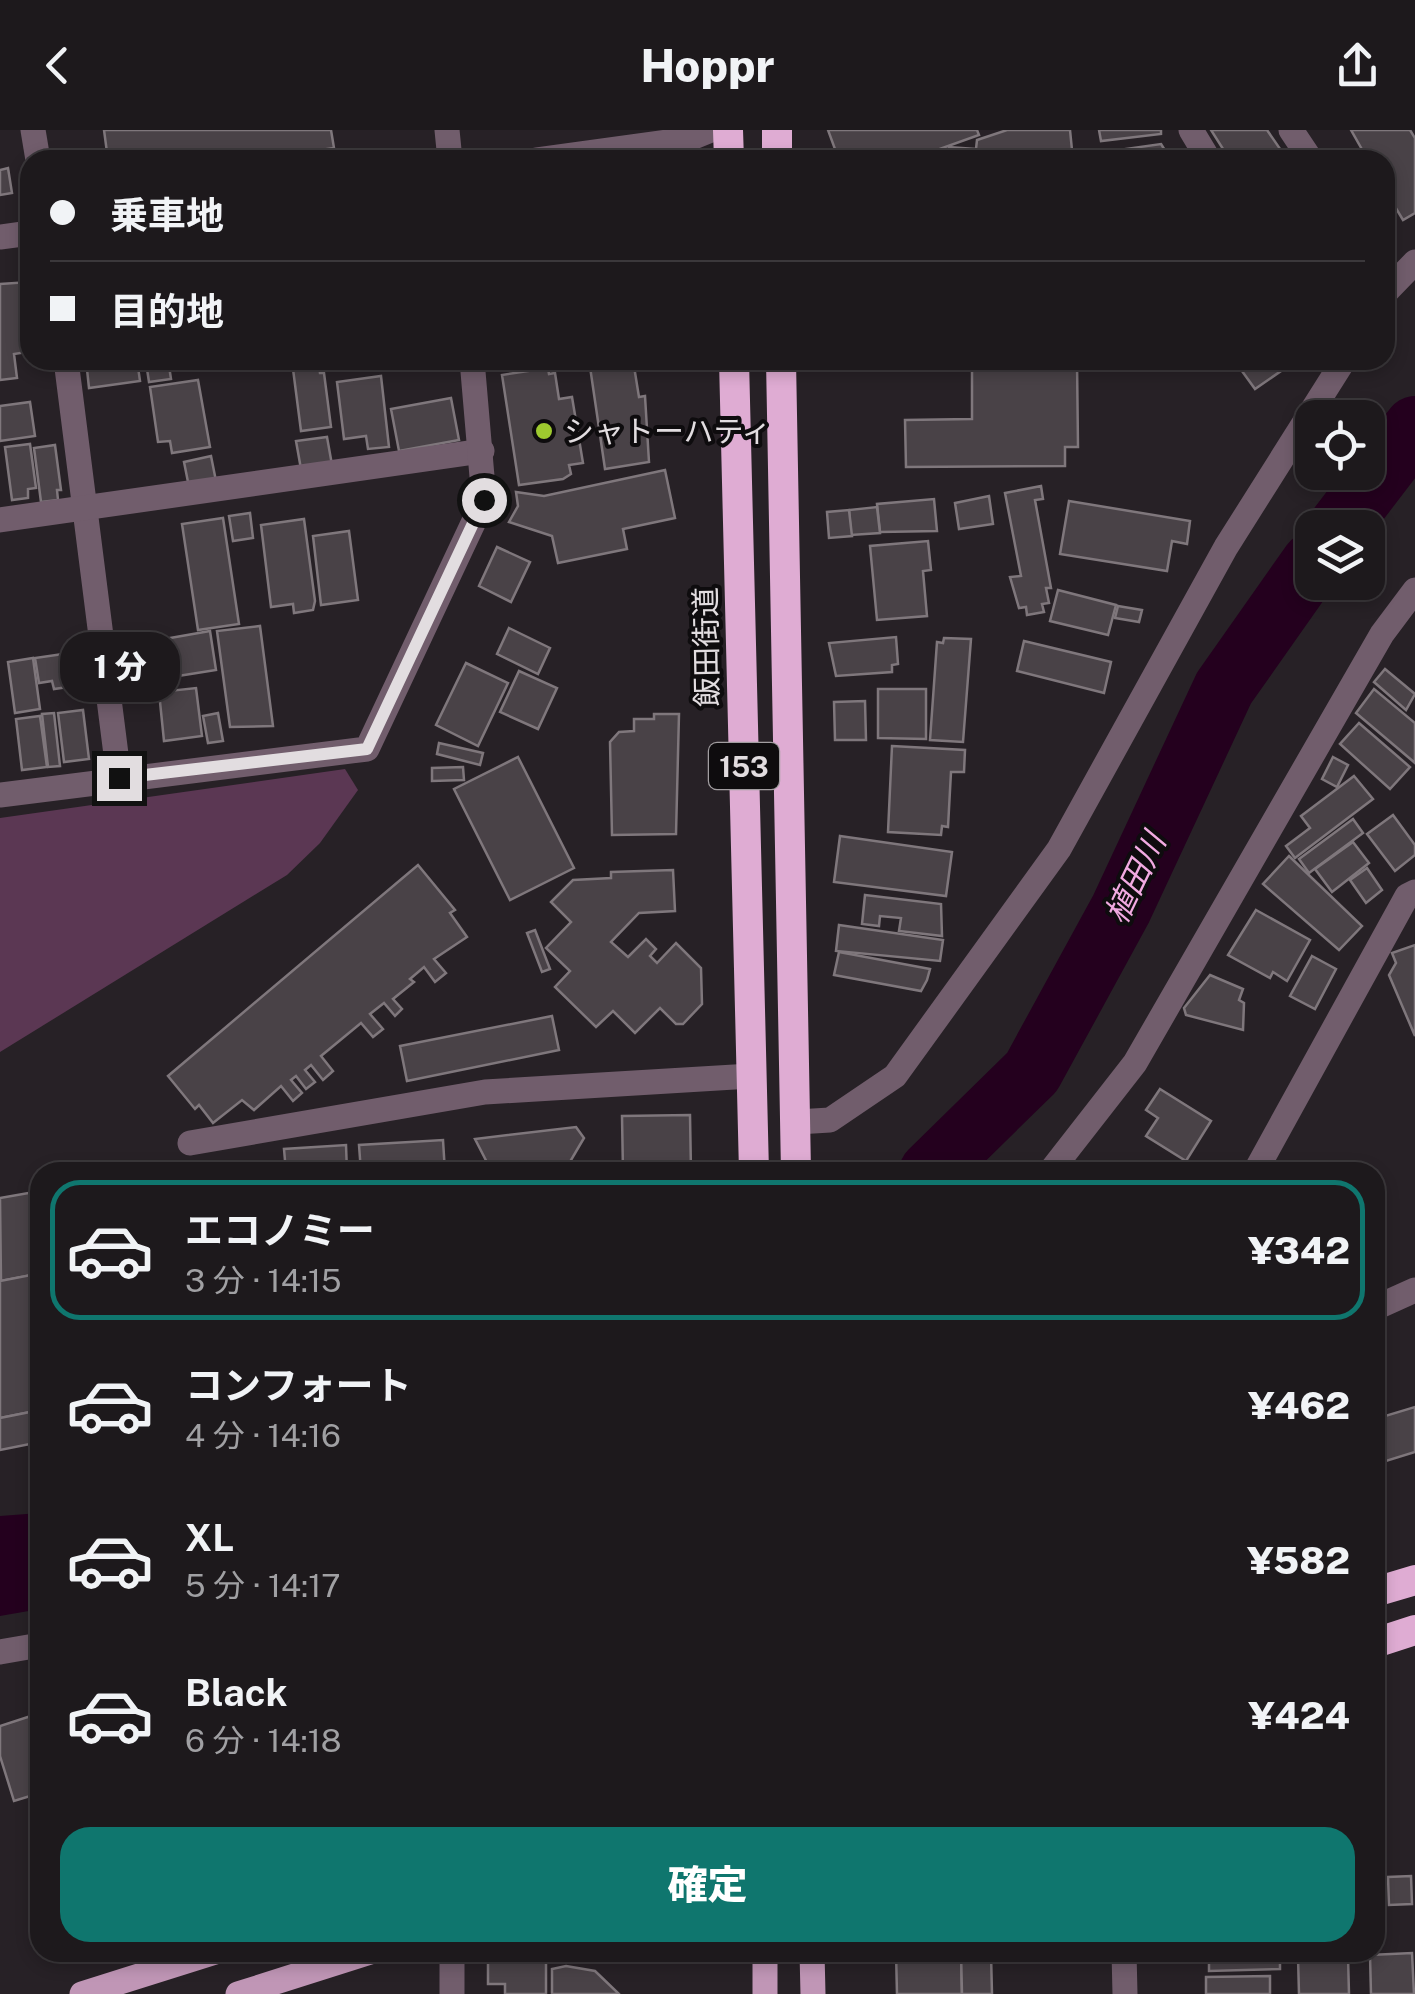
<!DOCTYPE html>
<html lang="ja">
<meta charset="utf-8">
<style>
body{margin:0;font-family:"Public Sans","Noto Sans JP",sans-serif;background:#252225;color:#f1f3f6;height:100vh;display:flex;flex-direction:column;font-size:38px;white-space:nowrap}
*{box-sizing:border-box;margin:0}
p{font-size:32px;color:#a0a0a3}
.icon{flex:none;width:55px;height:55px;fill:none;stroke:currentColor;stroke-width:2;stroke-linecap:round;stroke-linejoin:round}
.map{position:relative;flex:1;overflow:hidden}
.side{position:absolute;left:30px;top:1032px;width:1355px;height:800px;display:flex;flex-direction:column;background:#1d191c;border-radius:30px;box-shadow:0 5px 15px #0003,0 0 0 2px #3b383b}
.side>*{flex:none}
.banner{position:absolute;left:20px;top:20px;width:1375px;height:220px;border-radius:30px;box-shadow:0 5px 15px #0003,0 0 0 2px #3b383b;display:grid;align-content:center;height:220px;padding:0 30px;background:#1d191c}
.tools{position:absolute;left:1295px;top:270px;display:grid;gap:20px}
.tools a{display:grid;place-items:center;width:90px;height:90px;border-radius:20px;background:#1d191c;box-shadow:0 5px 15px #0003,0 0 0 2px #3b383b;font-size:50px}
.end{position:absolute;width:45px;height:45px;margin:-22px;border:12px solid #e2dde0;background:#111;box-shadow:0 0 0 5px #111}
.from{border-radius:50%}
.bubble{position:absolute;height:70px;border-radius:30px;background:#1d191c;box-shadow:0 5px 15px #0003,0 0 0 2px #3b383b;font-size:32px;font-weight:800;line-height:70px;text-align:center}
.banner b{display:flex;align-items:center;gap:35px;height:95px;font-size:38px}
.banner b+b{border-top:2px solid #3b383b}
.banner i{width:25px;height:25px;background:#f1f3f6}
ul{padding:18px 0 0;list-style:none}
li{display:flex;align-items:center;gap:30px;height:140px;margin:0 20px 15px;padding:0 10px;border:5px solid transparent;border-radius:30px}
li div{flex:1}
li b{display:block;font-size:38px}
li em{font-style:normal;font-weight:800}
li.active{border-color:#0f766e}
li>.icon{width:90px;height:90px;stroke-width:1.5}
.button{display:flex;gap:20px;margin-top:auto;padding:20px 30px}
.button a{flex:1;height:115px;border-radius:30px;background:#0f766e;color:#fff;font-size:40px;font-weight:800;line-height:115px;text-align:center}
header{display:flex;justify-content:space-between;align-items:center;height:130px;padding:0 30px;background:#1d191c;font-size:45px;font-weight:800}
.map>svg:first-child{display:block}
.green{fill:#5b3753}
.water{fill:#24001e}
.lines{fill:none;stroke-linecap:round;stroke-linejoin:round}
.river{stroke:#24001e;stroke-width:62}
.building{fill:#494247;stroke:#7f777c;stroke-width:2.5}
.minor{stroke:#715d6c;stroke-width:25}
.major{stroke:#c096b6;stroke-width:25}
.highway{stroke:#dfacd3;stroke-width:30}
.route{stroke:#e2dde0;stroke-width:12}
.poi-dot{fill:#9eca2f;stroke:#0e0c0e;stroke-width:4}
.labels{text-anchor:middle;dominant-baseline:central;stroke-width:8;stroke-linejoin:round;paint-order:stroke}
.shield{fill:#0e0c0e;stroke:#a29ea1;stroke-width:2.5}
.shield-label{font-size:28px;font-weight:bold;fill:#e2dde0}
.poi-label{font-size:30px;fill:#e2dde0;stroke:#0e0c0e;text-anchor:start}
.street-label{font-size:30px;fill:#e2dde0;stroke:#0e0c0e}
.water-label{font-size:32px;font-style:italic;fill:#f1aae1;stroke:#0e0c0e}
</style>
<header><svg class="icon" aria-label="back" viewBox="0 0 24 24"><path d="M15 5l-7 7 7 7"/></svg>Hoppr<svg class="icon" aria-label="share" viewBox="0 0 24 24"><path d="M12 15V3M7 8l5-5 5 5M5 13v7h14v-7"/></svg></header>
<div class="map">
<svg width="1415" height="1864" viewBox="0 0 1415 1864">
<rect width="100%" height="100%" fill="#272126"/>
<polygon class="green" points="345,639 358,660 320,713 287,745 0,922 0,688"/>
<polygon class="water" points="40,1383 40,1479 0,1486 0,1386"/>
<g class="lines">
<g class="river">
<polyline points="1338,398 1415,297"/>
<polyline points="930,1042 1032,942 1121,779 1224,558 1312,433"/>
</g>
</g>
<g class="building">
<polygon points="104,0 331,0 334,18 253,30 108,30"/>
<polygon points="828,0 977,0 979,5 909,30 839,30"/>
<polygon points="1007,0 1070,0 1073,30 948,30 949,17 976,19 977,10"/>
<polygon points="1099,0 1161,0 1161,4 1101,11"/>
<polygon points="1211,0 1267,0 1287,29 1230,30"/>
<polygon points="1351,0 1410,0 1415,8 1415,83 1403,90 1385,60 1385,30 1368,30"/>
<polygon points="1161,14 1171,30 1105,30 1104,22"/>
<polygon points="8,38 12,63 0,65 0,40"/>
<polygon points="29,152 27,222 14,224 17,248 0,250 0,154"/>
<polygon points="86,230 137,230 140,251 89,258"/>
<polygon points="589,230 633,230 639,267 645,266 649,332 605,339"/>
<polygon points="972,230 1077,230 1078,317 1065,317 1065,336 906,337 905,290 972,289"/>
<polygon points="1234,230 1297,230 1255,259"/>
<polygon points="319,235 320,243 324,243 331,297 301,301 293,239"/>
<polygon points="169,236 171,249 149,252 147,239"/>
<polygon points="548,238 549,244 555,243 559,269 572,267 583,333 569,335 571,344 563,349 519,355 502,245"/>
<polygon points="381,246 389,317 368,319 366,306 344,309 337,252"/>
<polygon points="198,250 210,317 172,323 170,311 158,312 150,257"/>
<polygon points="451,268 459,310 399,321 391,279"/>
<polygon points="30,272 35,306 0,311 0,276"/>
<polygon points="327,307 332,335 301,339 296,311"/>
<polygon points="30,314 36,358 28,359 28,368 12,370 5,317"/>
<polygon points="55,315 61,360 57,360 58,370 41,372 34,318"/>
<polygon points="211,326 216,351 189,357 184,332"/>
<polygon points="665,340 675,388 623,399 627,419 558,433 552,406 509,392 518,376 516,362 544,366"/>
<polygon points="1041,356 1043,369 1035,370 1051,458 1046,458 1049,473 1042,474 1044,482 1027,485 1026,477 1019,478 1010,447 1021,446 1005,363"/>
<polygon points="989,366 993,394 959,399 955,373"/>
<polygon points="934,369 937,401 880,402 877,374"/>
<polygon points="1069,371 1190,391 1187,414 1172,411 1167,441 1060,424"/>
<polygon points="877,377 880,403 851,405 849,380"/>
<polygon points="849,380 852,406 829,408 827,382"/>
<polygon points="250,383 253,408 233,411 229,386"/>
<polygon points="223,388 239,494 198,500 182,394"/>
<polygon points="304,389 315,471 313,480 294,483 293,474 271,477 261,395"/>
<polygon points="349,401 358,470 321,475 313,406"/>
<polygon points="928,411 931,440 923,441 927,486 877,490 870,416"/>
<polygon points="497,417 530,432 511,472 479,456"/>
<polygon points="1058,460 1116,475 1108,505 1050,491"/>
<polygon points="1118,476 1142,480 1139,492 1115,488"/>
<polygon points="260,496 273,596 230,597 217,501"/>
<polygon points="509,498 550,518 538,544 497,524"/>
<polygon points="210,501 216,540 159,549 153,511"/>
<polygon points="896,507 898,534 892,535 892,542 836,546 829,513"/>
<polygon points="944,508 971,509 963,612 930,610 937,512 943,513"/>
<polygon points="1024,511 1111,532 1104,563 1017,541"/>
<polygon points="84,521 89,554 54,559 52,551 39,553 35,528"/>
<polygon points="33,528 40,579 15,583 8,532"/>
<polygon points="466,533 508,553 478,616 436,595"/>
<polygon points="1385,539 1415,564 1406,580 1374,552"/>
<polygon points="519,541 557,558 538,599 500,582"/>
<polygon points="196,558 202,606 164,611 159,562"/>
<polygon points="878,559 926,559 926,609 878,608"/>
<polygon points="1374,559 1415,593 1415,633 1356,583"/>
<polygon points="865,571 866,610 835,610 834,572"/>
<polygon points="83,580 89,629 64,632 58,583"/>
<polygon points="54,583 60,636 48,637 42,584"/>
<polygon points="218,583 223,611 208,613 203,586"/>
<polygon points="654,584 679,584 676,704 612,705 610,612 619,602 634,601 634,589 654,589"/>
<polygon points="40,586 47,637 22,640 16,589"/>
<polygon points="1359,593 1410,637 1390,659 1340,614"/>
<polygon points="439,613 483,623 480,635 437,624"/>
<polygon points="892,616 965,620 964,642 951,642 948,697 942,696 941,705 888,702"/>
<polygon points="518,627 574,738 510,770 454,659"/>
<polygon points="1333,627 1348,635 1337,657 1322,649"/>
<polygon points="463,637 464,650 432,651 432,638"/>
<polygon points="1354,646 1373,669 1295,728 1286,716 1310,698 1301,686"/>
<polygon points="1393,685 1415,715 1415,725 1395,741 1367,704"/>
<polygon points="1353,689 1363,703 1309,743 1299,729"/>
<polygon points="840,706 952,722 946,766 834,752"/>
<polygon points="1353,712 1369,733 1332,762 1315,739"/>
<polygon points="1289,726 1362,796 1339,820 1263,754"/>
<polygon points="418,735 455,780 450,783 467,807 434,829 446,843 435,852 424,837 410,849 414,852 393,869 402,879 395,886 384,873 370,884 383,899 373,907 361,893 321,926 333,941 323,950 311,935 305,940 315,952 306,959 296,946 291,950 302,963 293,971 281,956 254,980 242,970 213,993 199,975 195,979 168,946"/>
<polygon points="1367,738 1382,760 1366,773 1350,750"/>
<polygon points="673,740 675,781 639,783 611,812 628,827 646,809 656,819 650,826 657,833 676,813 701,838 702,874 683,894 676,894 660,878 635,903 613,881 596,897 555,857 570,841 546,818 571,792 551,772 573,750 611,748 611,742"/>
<polygon points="865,765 941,774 942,806 899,801 901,788 880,786 879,796 862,794"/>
<polygon points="1256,780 1310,810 1287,851 1273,842 1270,848 1228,825"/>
<polygon points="839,795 943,810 940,831 836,821"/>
<polygon points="535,800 550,839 542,842 527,803"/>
<polygon points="1415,815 1415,906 1389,845 1396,833 1392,823"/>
<polygon points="839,822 930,839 927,850 921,861 834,845"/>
<polygon points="1312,826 1336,839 1315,879 1290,866"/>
<polygon points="1210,845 1243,859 1239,870 1244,873 1243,900 1186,885 1184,878"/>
<polygon points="552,886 559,920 407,951 400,916"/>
<polygon points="1160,959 1211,991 1186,1031 1146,1006 1158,988 1146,980"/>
<polygon points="690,985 691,1042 623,1042 622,986"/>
<polygon points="576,997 584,1008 564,1042 492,1042 475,1009"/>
<polygon points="443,1010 445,1042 361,1042 359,1015"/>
<polygon points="346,1015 347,1042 286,1042 284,1019"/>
<polygon points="40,1061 40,1149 36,1144 1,1151 0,1068"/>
<polygon points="36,1144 40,1149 40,1280 0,1288 0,1151"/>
<polygon points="1415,1277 1415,1322 1386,1331 1375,1289"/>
<polygon points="40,1280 40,1312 0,1320 0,1288"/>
<polygon points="40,1583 40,1663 14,1671 0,1626 0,1596"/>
<polygon points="1411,1746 1412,1774 1389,1775 1388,1747"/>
<polygon points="896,1822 961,1822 962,1864 897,1864"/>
<polygon points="961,1822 991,1824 992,1864 962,1864"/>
<polygon points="1209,1822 1280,1822 1280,1839 1209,1841"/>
<polygon points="1412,1823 1414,1864 1371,1864 1370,1825"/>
<polygon points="1348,1826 1349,1864 1299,1864 1298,1827"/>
<polygon points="488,1829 546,1829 546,1864 505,1864 505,1854 488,1854"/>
<polygon points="566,1836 595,1841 619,1864 552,1864 552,1839"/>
<polygon points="1270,1846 1270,1864 1206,1864 1206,1847"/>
</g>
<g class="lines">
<g class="minor">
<polyline points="33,0 38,30"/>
<polyline points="447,0 450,30"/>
<polyline points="1191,0 1209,30"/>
<polyline points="1291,0 1311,30"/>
<polyline points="537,30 689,9 711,0"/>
<polyline points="0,107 30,103"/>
<polyline points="1385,163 1415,132"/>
<polyline points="66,230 119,648"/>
<polyline points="0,390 482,321"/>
<polyline points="0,665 367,619 484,370 472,230"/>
<polyline points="797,992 830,990 895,946 1059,719 1226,417 1344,230"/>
<polyline points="190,1013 485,962 751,946"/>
<polyline points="1050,1042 1135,933 1382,504 1415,460"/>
<polyline points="1255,1042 1407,766 1415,762"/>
<polyline points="1375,1178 1415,1160"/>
<polyline points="0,1522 40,1515"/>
<polyline points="1124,1822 1125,1864"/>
<polyline points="452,1864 452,1822"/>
</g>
<g class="major">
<polyline points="765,1822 765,1864"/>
<polyline points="812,1822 813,1864"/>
<polyline points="82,1864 215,1822"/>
<polyline points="238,1864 370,1822"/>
</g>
<g class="highway">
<polyline points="728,0 729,30"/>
<polyline points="777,0 777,30"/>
<polyline points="734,230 754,1042"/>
<polyline points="781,230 796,1042"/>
<polyline points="1375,1462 1415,1450"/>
<polyline points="1375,1513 1415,1500"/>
</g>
</g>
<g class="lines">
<polyline class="route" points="119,648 367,619 484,370"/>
</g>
<circle class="poi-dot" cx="544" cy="301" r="10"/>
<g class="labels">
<rect class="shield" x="709" y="613" width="70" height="46" rx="8"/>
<g class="shield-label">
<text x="744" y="636">153</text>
</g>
<g class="poi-label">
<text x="564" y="301">シャトーハティ</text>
</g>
<g class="street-label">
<text transform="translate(706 517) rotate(-91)">飯田街道</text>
</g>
<g class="water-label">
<text transform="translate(1135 748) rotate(-64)">植田川</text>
</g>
</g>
</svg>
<div class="tools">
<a><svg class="icon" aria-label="locate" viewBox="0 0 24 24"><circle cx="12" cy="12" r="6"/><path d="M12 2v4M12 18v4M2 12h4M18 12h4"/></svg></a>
<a><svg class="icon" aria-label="layers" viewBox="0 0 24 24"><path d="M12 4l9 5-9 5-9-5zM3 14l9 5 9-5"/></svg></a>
</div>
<i class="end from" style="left:484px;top:370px"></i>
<i class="end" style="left:119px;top:648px"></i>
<div class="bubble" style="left:60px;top:502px;width:120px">1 分</div>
<div class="banner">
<b><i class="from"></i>乗車地</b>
<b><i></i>目的地</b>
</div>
<section class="side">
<ul>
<li class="active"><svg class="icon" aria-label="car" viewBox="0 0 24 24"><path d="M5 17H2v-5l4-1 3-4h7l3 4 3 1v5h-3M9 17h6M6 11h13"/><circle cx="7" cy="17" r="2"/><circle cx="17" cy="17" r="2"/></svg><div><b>エコノミー</b><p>3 分 · 14:15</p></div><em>¥342</em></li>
<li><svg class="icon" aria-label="car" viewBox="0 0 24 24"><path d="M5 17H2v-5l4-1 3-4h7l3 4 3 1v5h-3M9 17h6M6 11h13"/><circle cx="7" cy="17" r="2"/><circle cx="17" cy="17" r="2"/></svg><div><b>コンフォート</b><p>4 分 · 14:16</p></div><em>¥462</em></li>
<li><svg class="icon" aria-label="car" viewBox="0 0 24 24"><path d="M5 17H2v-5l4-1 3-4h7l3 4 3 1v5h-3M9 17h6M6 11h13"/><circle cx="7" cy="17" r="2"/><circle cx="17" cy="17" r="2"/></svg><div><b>XL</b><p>5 分 · 14:17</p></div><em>¥582</em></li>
<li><svg class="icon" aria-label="car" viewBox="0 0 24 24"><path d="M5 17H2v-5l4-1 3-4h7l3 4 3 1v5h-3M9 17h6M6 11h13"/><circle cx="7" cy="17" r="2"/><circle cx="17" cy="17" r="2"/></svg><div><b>Black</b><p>6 分 · 14:18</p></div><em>¥424</em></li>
</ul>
<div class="button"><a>確定</a></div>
</section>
</div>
